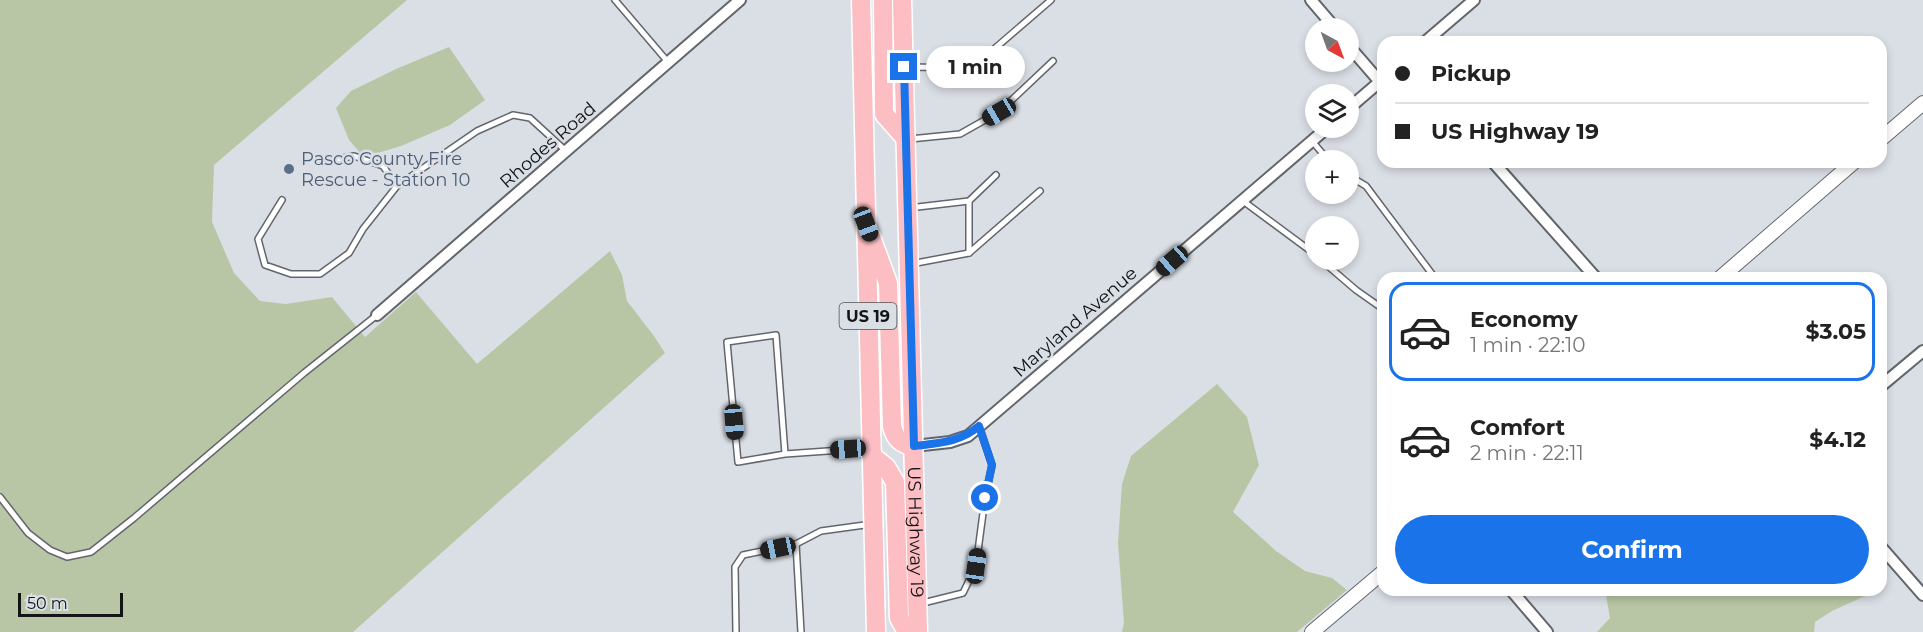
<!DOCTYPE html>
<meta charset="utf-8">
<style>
body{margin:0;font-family:Montserrat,sans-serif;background:#f6f6f6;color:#222;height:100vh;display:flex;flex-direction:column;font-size:22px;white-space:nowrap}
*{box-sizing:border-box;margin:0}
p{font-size:20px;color:#767676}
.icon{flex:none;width:33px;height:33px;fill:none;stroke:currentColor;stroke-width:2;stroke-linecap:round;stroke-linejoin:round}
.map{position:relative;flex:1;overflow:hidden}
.panel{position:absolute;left:1377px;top:272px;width:510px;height:324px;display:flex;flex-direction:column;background:#fff;border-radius:18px;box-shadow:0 3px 9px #0003}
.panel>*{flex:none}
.banner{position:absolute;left:1377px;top:36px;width:510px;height:132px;border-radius:18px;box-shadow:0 3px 9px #0003;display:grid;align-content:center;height:132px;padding:0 18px;background:#fff}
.needle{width:39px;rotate:139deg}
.tools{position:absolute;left:1305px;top:18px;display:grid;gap:12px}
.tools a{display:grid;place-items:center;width:54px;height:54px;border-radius:50%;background:#fff;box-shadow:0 3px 9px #0003;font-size:30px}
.scale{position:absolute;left:18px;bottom:15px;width:105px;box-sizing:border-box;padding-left:6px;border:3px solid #121416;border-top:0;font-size:16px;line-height:21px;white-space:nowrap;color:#121416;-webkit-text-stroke:4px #dadfe6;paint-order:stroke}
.end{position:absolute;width:27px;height:27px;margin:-14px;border:8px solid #1a73e8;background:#fff;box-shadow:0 0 0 3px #fff}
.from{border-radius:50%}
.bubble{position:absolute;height:42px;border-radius:21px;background:#fff;box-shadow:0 3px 9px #0003;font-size:20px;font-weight:700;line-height:42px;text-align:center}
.car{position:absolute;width:18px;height:36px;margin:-18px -9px;border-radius:8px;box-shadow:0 0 4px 2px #0007;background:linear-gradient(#222 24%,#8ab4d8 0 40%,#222 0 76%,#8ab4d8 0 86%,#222 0)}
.banner b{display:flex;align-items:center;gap:21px;height:57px;font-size:22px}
.banner b+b{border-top:2px solid #e0e0e0}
.banner i{width:15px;height:15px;background:#222}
ul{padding:10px 0 0;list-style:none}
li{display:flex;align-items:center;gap:18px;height:99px;margin:0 12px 9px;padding:0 6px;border:3px solid transparent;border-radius:18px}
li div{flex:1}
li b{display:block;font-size:22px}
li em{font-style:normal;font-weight:700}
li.on{border-color:#1a73e8}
li>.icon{width:54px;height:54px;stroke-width:1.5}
.action{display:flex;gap:12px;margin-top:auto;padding:12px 18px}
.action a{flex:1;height:69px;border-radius:36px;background:#1a73e8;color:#fff;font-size:24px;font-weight:700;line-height:69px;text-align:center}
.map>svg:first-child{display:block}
.green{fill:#b8c6a5}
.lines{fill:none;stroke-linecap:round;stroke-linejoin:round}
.service-casing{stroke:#62666c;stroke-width:8}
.minor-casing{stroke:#62666c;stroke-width:14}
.tertiary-casing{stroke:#62666c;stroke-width:16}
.trunk-casing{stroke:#fff;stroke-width:21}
.service{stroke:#fff;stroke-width:5}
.minor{stroke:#fff;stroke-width:10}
.tertiary{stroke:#fff;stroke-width:14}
.trunk{stroke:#fcbec3;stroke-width:18}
.route{stroke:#1a73e8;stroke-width:8}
.service-dot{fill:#5c6f8a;stroke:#dadfe6;stroke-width:2}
.labels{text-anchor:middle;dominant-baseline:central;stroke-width:5;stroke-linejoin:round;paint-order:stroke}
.shield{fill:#dadfe6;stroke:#4e5154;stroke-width:1.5}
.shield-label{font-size:16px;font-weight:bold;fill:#121416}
.street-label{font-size:18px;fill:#121416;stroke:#dadfe6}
.service-label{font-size:18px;fill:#4e5e75;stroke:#dadfe6;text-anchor:start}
</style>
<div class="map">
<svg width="1923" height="632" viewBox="0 0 1923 632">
<rect width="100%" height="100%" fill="#dadfe6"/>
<g class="green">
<polygon points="0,0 407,0 214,165 212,222 234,273 260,301 286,304 332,297 365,337 416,292 477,364 610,251 622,275 627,301 654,336 665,353 353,632 0,632"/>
<polygon points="449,47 485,100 450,125 401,146 364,157 349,140 336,108 351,91 396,69"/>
<polygon points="1217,384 1247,417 1259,465 1233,512 1276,551 1305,571 1332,578 1347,590 1297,632 1122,632 1124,623 1118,543 1122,484 1131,456"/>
<polygon points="1605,590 1878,590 1832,611 1815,622 1814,632 1597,632 1610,618"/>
</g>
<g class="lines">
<g class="service-casing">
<g id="service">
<polyline points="615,0 668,62"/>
<polyline points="908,67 972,68 1051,0"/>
<polyline points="910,139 960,134 999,112 1053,61"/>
<polyline points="1312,141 1328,160"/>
<polyline points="1348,178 1356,180 1366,186 1435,278"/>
<polyline points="397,186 477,131 513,115 530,118 566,151"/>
<polyline points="282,200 258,239 265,265 291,274 320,274 349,253 363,229 397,186 383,166 354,156 327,161"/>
<polyline points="969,201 969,253"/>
<polyline points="1243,201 1316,255"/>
<polyline points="909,208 969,201 996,175"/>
<polyline points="1321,260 1356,290 1383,309"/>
<polyline points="911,264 969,253 1040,191"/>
<polyline points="785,454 738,462 727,342 776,335 785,454 870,448"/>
<polyline points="0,497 28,533 50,550 67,557 91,552 134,518 304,373 377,315"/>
<polyline points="796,544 801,632"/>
<polyline points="919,604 963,593 976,566 985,498 992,465 979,426"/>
<polyline points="736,632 735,567 743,555 796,544 821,531 872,524"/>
</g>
</g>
<g class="minor-casing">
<g id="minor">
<polyline points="1311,0 1335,28"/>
<polyline points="1425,42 1474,0"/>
<polyline points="1348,45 1380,82"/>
<polyline points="1348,109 1383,79"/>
<polyline points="1493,162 1596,278"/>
<polyline points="377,315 740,0"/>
<polyline points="1881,386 1923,351"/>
<polyline points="914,446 950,442 968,436 1327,128"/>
<polyline points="1881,547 1923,595"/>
<polyline points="1511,590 1547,632"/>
</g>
</g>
<g class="tertiary-casing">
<g id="tertiary">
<polyline points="1881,139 1923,103"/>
<polyline points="1720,278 1854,162"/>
<polyline points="1312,632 1383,572"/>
</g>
</g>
<g class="trunk-casing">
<g id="trunk">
<polyline points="861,0 876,632"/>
<polyline points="883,0 884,114 906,139"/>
<path id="s1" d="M902,0L918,632"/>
<path d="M871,237L888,283L892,426C895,439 901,445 914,446"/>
<polyline points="871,455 886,467 895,482 899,618 907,632"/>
</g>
</g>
<use href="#service" class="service"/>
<use href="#minor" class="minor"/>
<use href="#tertiary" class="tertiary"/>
<use href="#trunk" class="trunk"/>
</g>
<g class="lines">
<path class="route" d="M904,67L914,446C938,443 959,443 979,426L992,465L985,498"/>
</g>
<circle class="service-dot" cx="289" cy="169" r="6"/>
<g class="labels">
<rect class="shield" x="839.5" y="303" width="57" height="26" rx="4.5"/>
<g class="shield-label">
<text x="868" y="316">US 19</text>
</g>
<g class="street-label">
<text transform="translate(548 145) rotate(-41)">Rhodes Road</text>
<text transform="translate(1075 322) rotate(-41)">Maryland Avenue</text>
<text stroke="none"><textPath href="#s1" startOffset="532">US Highway 19</textPath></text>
</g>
<g class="service-label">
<text x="301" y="159">Pasco County Fire<tspan x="301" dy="21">Rescue - Station 10</tspan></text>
</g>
</g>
</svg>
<div class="tools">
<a><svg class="needle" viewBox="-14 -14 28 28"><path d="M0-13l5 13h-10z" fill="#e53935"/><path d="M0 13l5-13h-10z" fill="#767676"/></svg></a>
<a><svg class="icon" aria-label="layers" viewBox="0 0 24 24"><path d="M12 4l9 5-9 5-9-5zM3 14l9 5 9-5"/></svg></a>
<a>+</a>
<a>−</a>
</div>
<div class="scale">50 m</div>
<i class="end from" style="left:985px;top:498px"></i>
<i class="end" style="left:904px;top:67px"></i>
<div class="bubble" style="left:926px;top:46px;width:99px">1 min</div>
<i class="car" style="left:999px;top:112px;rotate:240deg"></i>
<i class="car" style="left:866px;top:224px;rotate:159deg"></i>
<i class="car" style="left:1172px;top:261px;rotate:229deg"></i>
<i class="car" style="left:734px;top:422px;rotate:175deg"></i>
<i class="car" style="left:848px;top:449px;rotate:266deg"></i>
<i class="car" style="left:778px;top:548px;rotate:258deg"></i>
<i class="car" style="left:976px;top:566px;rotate:8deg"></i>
<div class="banner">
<b><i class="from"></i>Pickup</b>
<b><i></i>US Highway 19</b>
</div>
<section class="panel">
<ul>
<li class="on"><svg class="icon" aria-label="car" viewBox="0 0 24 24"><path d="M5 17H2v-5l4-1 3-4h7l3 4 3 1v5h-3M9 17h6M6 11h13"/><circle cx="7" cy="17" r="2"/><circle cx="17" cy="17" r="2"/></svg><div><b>Economy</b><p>1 min · 22:10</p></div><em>$3.05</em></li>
<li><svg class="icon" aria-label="car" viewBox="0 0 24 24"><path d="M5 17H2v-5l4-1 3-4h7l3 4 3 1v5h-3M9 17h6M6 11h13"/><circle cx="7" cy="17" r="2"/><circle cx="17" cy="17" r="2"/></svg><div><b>Comfort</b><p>2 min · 22:11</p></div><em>$4.12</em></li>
</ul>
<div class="action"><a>Confirm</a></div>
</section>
</div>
